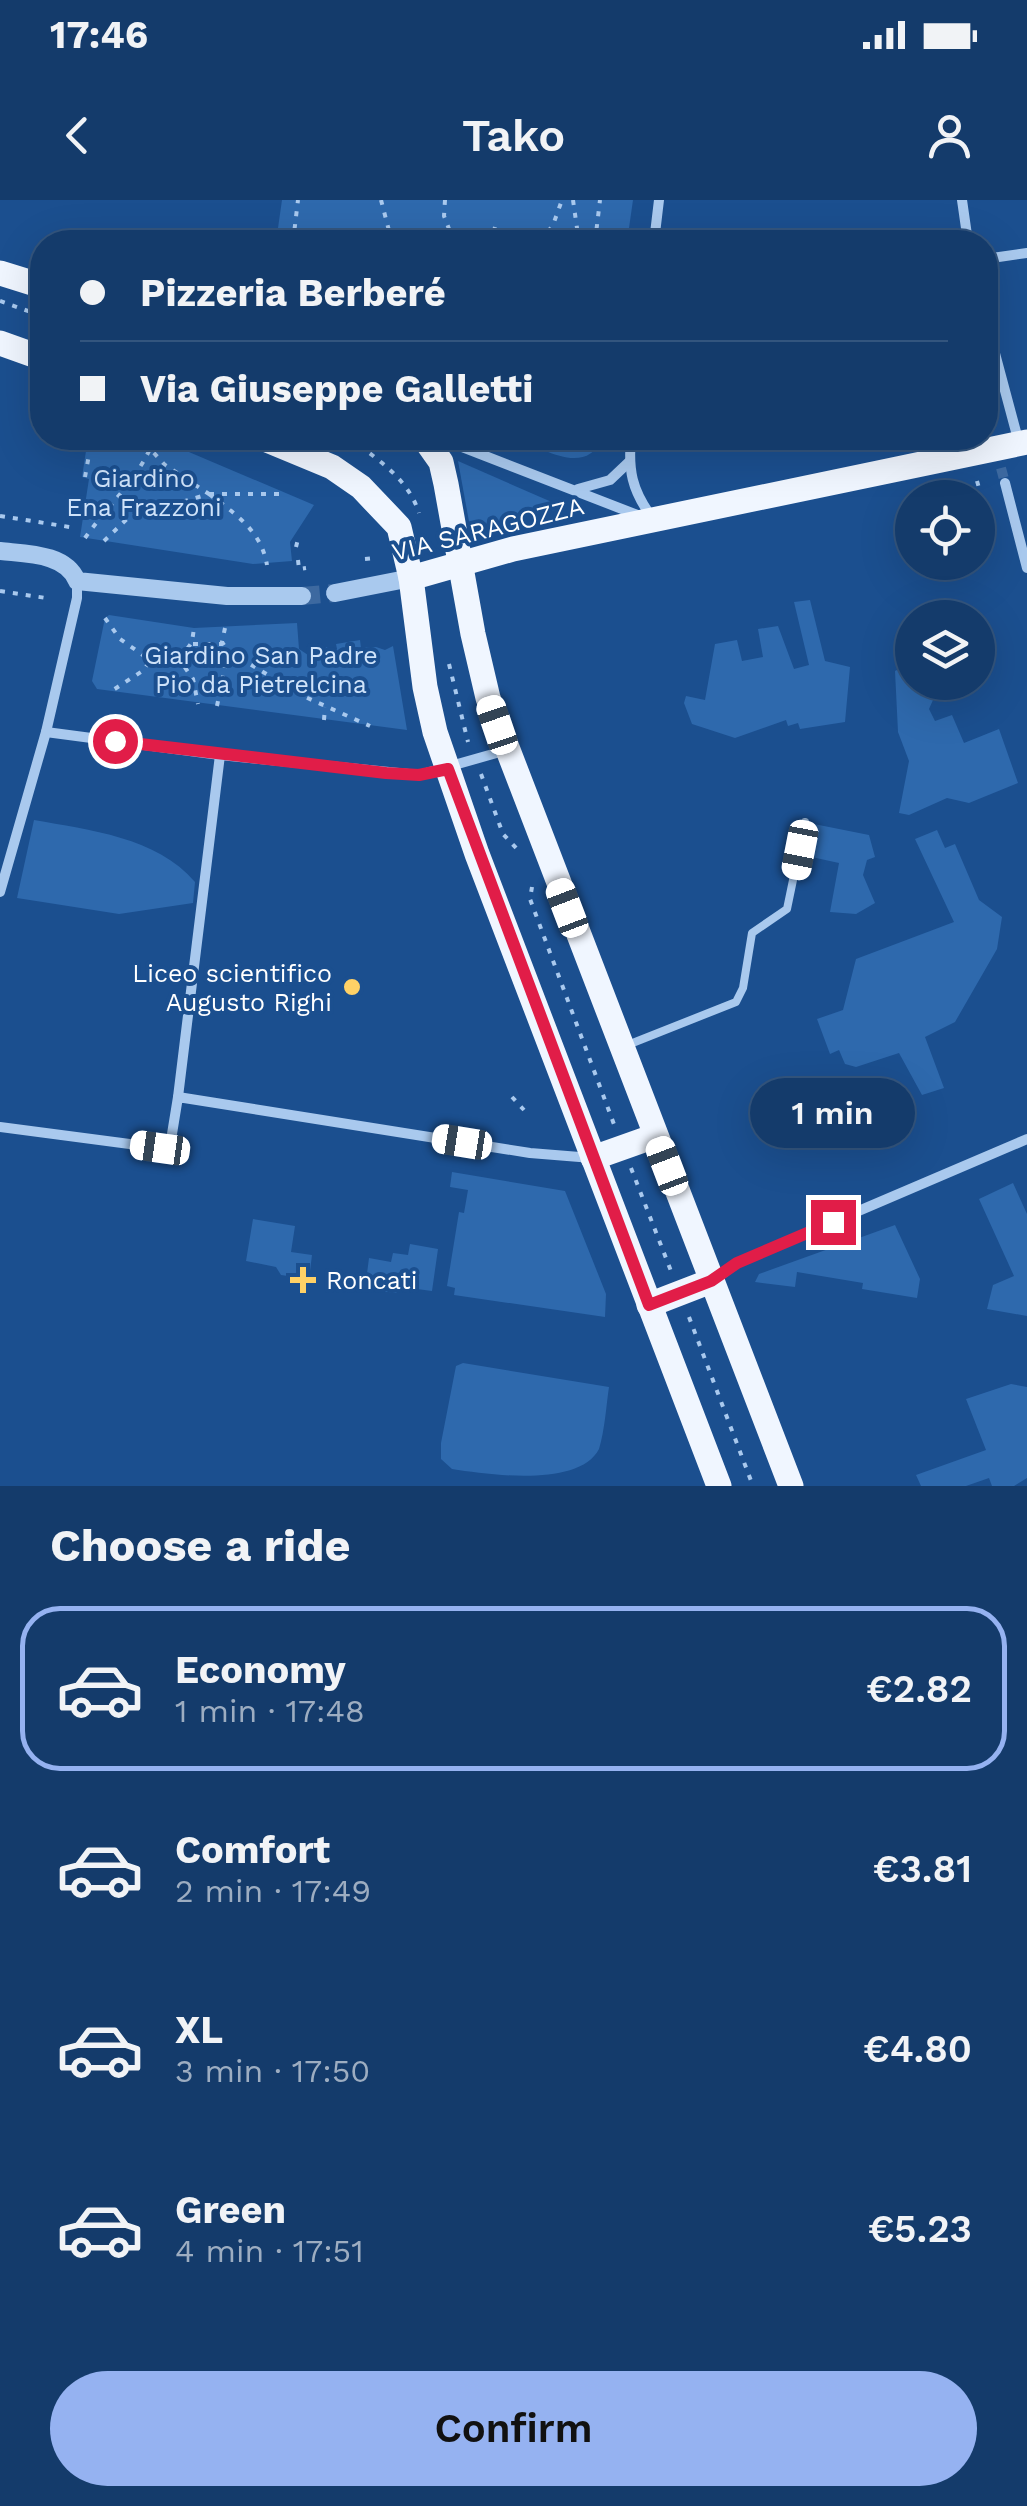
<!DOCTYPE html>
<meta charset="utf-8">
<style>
body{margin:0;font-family:"Work Sans",sans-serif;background:#1d4271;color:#f1f3f6;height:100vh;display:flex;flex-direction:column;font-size:38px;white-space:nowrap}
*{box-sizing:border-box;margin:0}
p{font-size:32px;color:#9dadc1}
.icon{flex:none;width:55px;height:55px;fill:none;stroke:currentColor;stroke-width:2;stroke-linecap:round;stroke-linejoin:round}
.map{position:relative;height:1286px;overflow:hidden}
.drawer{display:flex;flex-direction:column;background:#143b6b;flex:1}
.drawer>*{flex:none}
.hud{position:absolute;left:30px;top:30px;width:968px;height:220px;border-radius:40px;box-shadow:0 10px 40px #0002,0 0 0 2px #33557e;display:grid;align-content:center;height:220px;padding:0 50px;background:#143b6b}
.tools{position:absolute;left:895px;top:280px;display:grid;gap:20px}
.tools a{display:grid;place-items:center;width:100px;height:100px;border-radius:50%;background:#143b6b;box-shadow:0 10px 40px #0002,0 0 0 2px #33557e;font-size:50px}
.end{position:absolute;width:45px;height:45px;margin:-22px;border:12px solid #e11d48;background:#fff;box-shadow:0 0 0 5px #fff}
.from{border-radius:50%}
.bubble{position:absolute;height:70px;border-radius:35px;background:#143b6b;box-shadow:0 10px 40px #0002,0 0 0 2px #33557e;font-size:32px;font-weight:600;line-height:70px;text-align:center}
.car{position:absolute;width:30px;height:60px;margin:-30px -15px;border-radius:12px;box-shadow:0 0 8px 2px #0007;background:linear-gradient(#fff 24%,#345 0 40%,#fff 0 76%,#345 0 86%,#fff 0)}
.hud b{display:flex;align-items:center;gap:35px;height:95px;font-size:38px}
.hud b+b{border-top:2px solid #33557e}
.hud i{width:25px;height:25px;background:#f1f3f6}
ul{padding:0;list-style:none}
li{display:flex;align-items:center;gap:30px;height:165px;margin:0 20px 15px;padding:0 30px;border:5px solid transparent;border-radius:40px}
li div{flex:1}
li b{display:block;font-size:38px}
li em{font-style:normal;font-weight:600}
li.active{border-color:#95b2f1}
li>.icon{width:90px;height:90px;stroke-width:1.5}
h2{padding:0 50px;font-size:45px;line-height:120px}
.action{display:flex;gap:20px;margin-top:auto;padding:20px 50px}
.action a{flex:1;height:115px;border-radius:60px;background:#95b2f1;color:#111;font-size:40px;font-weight:600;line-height:115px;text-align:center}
.status{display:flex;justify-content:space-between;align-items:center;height:70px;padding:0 50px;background:#143b6b;direction:ltr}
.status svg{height:28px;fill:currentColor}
header{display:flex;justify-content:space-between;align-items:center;height:130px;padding:0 50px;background:#143b6b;font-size:45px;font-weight:600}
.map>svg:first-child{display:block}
.green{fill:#2e69ad}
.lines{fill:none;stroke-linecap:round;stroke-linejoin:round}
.minor-tunnel{stroke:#3d69a0;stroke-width:10;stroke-dasharray:10 5;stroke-linecap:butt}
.tertiary-tunnel{stroke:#3d69a0;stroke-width:18;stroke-dasharray:18 9;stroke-linecap:butt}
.path{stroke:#a9c9ee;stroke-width:4;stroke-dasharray:5 8;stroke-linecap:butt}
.service{stroke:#a9c9ee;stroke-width:8}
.minor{stroke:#a9c9ee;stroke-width:10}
.tertiary{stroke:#a9c9ee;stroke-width:18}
.primary{stroke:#f0f6ff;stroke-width:25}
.route{stroke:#e11d48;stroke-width:12}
.poi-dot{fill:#ffd166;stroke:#1b4f8f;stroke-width:4}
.labels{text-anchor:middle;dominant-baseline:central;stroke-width:8;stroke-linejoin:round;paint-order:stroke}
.park-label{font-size:25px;fill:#cfe3fa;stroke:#1b4f8f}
.street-label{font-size:25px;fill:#fff;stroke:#1b4f8f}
.poi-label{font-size:25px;fill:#fff;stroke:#1b4f8f;text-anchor:end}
</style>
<div class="status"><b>17:46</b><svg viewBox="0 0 49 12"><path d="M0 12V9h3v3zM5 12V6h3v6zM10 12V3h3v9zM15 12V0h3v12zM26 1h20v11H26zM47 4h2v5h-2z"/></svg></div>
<header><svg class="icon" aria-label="back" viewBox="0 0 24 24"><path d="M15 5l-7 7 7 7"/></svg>Tako<svg class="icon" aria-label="person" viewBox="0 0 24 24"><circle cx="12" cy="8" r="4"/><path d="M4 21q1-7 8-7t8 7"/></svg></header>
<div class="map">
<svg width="1027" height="1286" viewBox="0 0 1027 1286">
<rect width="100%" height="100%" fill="#1b4f8f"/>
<g class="green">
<polygon points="282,0 633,0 627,42 276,42"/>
<polygon points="88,238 156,238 314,305 290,342 292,361 253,364 80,337 89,279 82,277"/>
<path d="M517,238H602C587,277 542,249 517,238Z"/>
<polygon points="458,261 554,303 555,310 470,327"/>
<polygon points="810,400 825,461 850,467 845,522 800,529 798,523 788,526 786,520 735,538 692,524 684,503 686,496 705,500 715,444 737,440 742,461 763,457 758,429 778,426 794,469 809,465 794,402"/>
<polygon points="109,415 194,428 297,423 299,449 311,457 327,447 330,452 337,449 336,444 360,440 361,448 376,447 385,450 393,446 407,530 97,489 92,481 105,418"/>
<polygon points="910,463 912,482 926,483 933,500 929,509 935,521 952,515 964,543 999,529 1018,583 969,603 947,598 909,615 899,613 909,561 898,532 895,471"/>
<path d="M34,620C89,630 157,637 195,682L193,703L119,714L17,698Z"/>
<polygon points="814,624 869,635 875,657 867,660 863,675 875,703 856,714 830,712 839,663 807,656"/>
<polygon points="937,630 945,648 955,644 979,700 1002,717 997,749 955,822 925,837 944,888 922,895 899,853 856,867 845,864 839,850 830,854 817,819 843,810 856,759 954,722 915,639"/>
<polygon points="452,972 565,991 606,1094 605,1117 454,1095 455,1088 447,1086 459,1012 464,1013 468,990 450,987"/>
<polygon points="1013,983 1027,1014 1027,1116 987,1109 993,1085 1014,1076 979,999"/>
<polygon points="253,1019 295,1026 291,1052 312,1055 309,1079 281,1075 276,1067 246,1061"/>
<polygon points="895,1025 920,1079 917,1098 862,1089 863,1083 797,1072 795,1087 755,1082 759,1074"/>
<polygon points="410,1044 438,1049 432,1091 402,1087 396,1093 365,1089 369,1058 391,1062 393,1053 408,1055"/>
<path d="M463,1163L609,1187C606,1207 605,1229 599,1249C580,1286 496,1276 452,1269L441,1259V1243L456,1166Z"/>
<polygon points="1011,1184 1027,1187 1027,1278 1014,1286 992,1286 989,1278 966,1286 921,1286 916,1275 986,1250 966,1199"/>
</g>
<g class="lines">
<polyline class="minor-tunnel" points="1001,268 1005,283"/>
<polyline class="tertiary-tunnel" points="302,396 335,393"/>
<g class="path">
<polyline points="381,0 392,42"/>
<polyline points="445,0 444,16 454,42"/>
<polyline points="573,0 579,42"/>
<polyline points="293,39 326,42"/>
<polyline points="293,42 298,0"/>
<polyline points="491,42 495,27"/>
<polyline points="540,42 553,25 562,0"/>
<polyline points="595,42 600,0"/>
<polyline points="0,101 42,116"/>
<path d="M349,238C377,259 408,278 419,313"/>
<polyline points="85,277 92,238"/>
<polyline points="977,281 979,288"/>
<path d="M209,294C235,314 261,330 267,365"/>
<polyline points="209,294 284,294"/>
<polyline points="0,316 76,328"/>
<path d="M85,338C106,308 133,284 149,251"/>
<polyline points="104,341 129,317 209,294 165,265 140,238"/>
<polyline points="296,347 299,335"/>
<polyline points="365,359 376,358"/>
<polyline points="298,360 299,369 306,368"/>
<polyline points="0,391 46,398"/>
<polyline points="105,418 120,439 150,460 144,470 110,492"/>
<polyline points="225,428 222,442 228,451 303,496 370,526"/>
<polyline points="193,444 222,444"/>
<polyline points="180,459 192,442 194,428"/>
<polyline points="150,460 179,459 193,479 198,504"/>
<polyline points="449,464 468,542"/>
<polyline points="217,506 228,451"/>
<polyline points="324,520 325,507"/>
<polyline points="481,574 503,634 518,650"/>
<polyline points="532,687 530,699 615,927"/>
<polyline points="512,897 524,910"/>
<polyline points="631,968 671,1071"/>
<polyline points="689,1117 753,1286"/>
</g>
<polyline class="service" points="625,846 736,802 743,788 752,733 787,709 805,622"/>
<g class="minor">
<polyline points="962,0 968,42"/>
<polyline points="654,42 659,0"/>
<polyline points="985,59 1027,53"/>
<polyline points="985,116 1019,243"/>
<polyline points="439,238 640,316"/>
<path d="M631,238C628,270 632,290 651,316"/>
<polyline points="1005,283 1027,368"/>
<polyline points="578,289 610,280 629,262"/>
<polyline points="46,532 220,555 419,575 507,550"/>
<polyline points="0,692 46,532 77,398 77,381"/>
<polyline points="178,897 220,555"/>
<polyline points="0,927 160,948 171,940 178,897 530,953 592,958"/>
<polyline points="714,1080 737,1063 1027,939"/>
</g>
<g class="tertiary">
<path d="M0,351C26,354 66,353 77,381L227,396H302"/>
<polyline points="335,393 411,378"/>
</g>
<g class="primary">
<polyline points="0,73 42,86"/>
<polyline points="0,143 42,158"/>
<polyline points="262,238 332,267 361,287 399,327 411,378 425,487 435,532 477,654 719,1286"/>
<polyline points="424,238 441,262 446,284 473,434 488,498 791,1286"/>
<polyline points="411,378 513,349 1027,242"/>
<polyline points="593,958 655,936"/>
<polyline points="649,1105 711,1081"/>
</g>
</g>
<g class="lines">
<polyline class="route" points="115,541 386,573 419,575 448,569 649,1105 711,1081 737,1063 833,1022"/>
</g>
<g class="poi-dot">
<circle cx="352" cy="787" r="10"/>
<path d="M298 1065h10v10h10v10h-10v10h-10v-10h-10v-10h10z"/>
</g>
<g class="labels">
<g class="park-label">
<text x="144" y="278">Giardino<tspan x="144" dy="29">Ena Frazzoni</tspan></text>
<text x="261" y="455">Giardino San Padre<tspan x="261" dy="29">Pio da Pietrelcina</tspan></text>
</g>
<g class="street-label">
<text transform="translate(488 329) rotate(-14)">VIA SARAGOZZA</text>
</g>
<g class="poi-label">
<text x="332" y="773">Liceo scientifico<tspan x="332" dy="29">Augusto Righi</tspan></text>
<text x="326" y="1080" text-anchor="start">Roncati</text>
</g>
</g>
</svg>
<div class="tools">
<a><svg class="icon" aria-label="locate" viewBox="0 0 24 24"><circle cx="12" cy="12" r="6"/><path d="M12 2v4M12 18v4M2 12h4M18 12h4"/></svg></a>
<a><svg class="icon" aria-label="layers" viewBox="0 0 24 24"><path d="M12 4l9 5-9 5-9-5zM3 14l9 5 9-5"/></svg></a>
</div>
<i class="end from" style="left:115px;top:541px"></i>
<i class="end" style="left:833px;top:1022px"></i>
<div class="bubble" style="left:750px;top:878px;width:165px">1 min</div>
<i class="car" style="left:497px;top:525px;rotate:341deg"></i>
<i class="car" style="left:800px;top:650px;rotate:191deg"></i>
<i class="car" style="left:567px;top:708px;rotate:339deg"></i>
<i class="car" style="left:462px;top:942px;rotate:279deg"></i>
<i class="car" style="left:160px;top:948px;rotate:278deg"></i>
<i class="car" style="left:667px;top:966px;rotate:339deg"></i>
<div class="hud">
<b><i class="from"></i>Pizzeria Berberé</b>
<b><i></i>Via Giuseppe Galletti</b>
</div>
</div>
<section class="drawer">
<h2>Choose a ride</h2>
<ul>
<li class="active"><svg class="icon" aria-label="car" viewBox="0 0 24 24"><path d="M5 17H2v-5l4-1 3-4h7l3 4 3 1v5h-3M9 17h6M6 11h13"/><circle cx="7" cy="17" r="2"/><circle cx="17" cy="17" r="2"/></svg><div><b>Economy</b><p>1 min · 17:48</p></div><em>€2.82</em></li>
<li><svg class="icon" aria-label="car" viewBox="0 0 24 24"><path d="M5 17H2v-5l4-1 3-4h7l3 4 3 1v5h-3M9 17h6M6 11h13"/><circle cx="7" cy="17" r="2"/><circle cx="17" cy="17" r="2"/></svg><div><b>Comfort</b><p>2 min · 17:49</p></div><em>€3.81</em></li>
<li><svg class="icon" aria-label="car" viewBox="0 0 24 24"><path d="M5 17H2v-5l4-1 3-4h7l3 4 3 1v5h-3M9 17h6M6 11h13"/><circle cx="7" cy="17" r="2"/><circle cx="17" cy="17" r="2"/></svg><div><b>XL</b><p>3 min · 17:50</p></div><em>€4.80</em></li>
<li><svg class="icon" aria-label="car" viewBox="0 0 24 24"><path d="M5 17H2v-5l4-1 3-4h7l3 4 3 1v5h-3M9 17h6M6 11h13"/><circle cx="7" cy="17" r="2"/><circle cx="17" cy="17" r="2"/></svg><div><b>Green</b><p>4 min · 17:51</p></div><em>€5.23</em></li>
</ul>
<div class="action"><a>Confirm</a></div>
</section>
